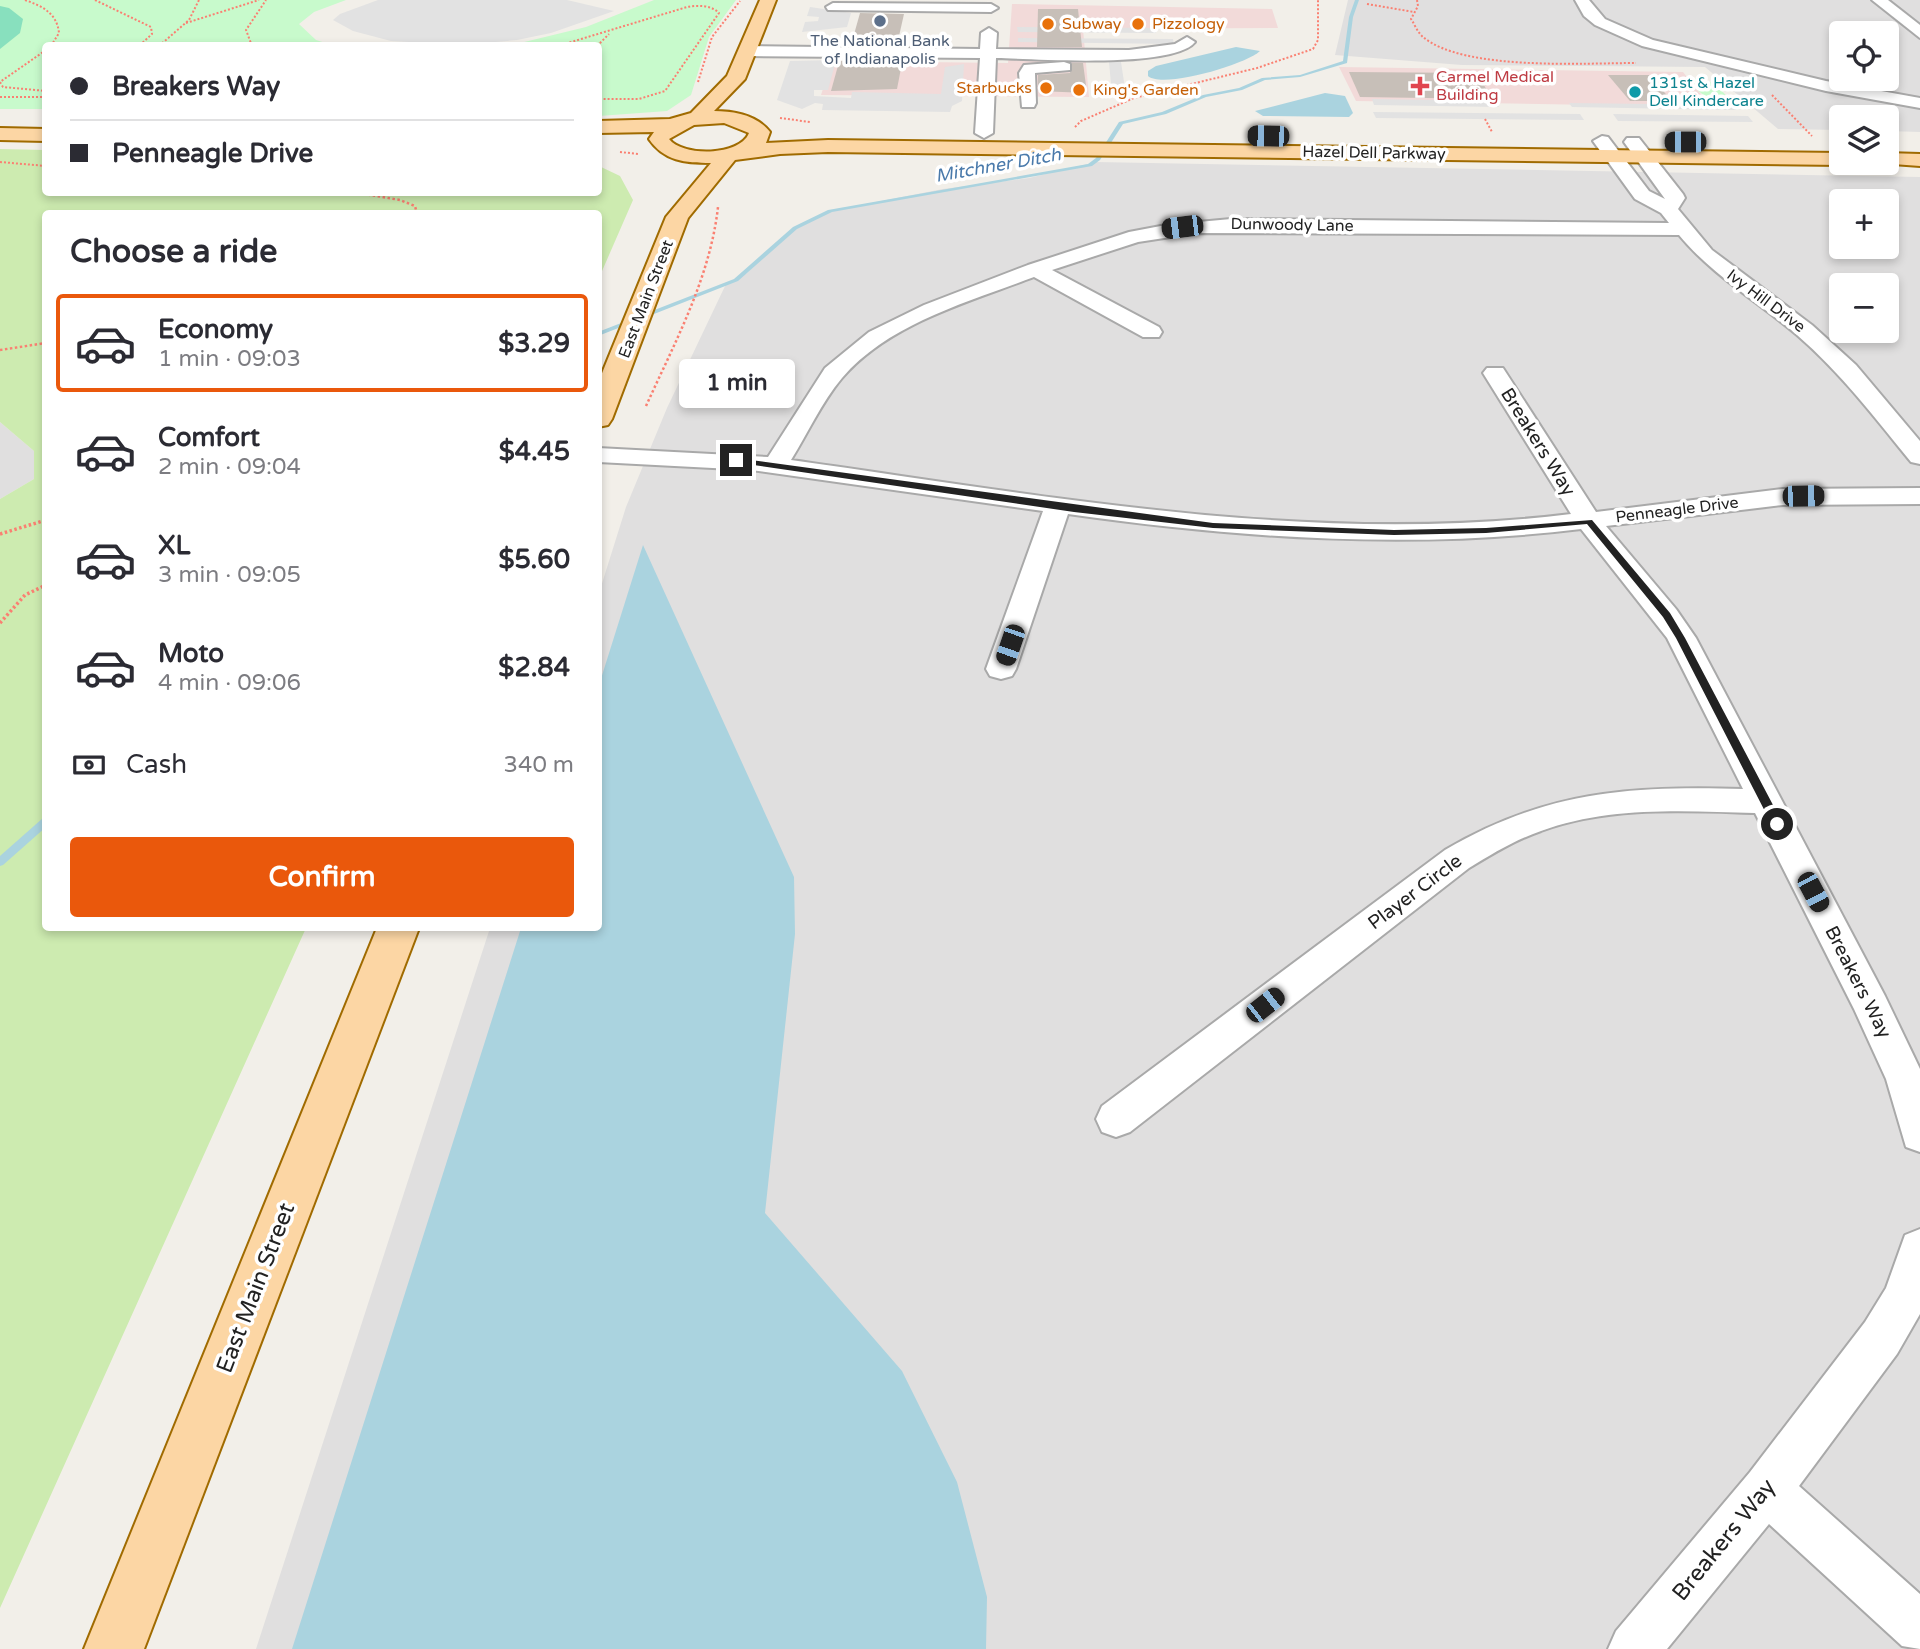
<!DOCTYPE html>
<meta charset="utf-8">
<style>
body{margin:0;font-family:"Varela Round",sans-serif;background:#f2f2f3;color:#2b2b33;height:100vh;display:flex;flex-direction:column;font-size:26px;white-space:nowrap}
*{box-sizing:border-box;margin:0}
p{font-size:23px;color:#7c7c81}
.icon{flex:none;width:38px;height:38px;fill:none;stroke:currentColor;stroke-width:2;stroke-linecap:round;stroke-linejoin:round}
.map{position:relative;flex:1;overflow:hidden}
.sheet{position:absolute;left:42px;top:210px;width:560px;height:721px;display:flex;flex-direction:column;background:#fff;border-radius:7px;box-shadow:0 4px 10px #0003}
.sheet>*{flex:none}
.banner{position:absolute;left:42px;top:42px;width:560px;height:154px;border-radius:7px;box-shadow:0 4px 10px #0003;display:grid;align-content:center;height:154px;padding:0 28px;background:#fff}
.fabs{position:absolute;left:1829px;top:21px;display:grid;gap:14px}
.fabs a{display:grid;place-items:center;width:70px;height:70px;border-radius:7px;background:#fff;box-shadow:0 4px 10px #0003;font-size:35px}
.end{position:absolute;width:32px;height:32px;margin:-16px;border:9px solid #222;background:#fff;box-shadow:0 0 0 4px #fff}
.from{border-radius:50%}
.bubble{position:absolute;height:49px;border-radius:7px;background:#fff;box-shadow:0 4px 10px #0003;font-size:23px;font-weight:700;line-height:49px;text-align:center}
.car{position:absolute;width:21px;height:42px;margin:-21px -10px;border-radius:9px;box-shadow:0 0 5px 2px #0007;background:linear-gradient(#222 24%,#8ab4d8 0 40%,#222 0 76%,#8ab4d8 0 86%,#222 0)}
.banner b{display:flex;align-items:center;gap:24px;height:66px;font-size:26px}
.banner b+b{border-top:2px solid #e1e1e2}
.banner i{width:18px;height:18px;background:#2b2b33}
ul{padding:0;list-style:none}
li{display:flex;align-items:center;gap:21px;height:98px;margin:0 14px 10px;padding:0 14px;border:4px solid transparent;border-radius:7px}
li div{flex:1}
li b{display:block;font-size:26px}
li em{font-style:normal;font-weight:700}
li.selected{border-color:#ea580c}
li>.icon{width:63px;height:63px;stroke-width:1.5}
h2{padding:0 28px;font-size:32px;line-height:84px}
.pay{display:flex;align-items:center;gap:18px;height:77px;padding:0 28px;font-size:26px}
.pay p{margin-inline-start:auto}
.primary-button{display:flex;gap:14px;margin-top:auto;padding:14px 28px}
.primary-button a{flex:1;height:80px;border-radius:7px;background:#ea580c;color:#fff;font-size:28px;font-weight:700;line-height:80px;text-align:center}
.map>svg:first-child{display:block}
.residential{fill:#e0dfdf;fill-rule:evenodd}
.commercial{fill:#f2dad9}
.grass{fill:#cdebb0}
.park{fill:#c8facc}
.pitch{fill:#88e0be}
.parking{fill:#e2e2e2}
.water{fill:#aad3df}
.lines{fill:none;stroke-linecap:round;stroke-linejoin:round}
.stream{fill:#aad3df;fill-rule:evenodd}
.building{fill:#c7bfb8}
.minor-casing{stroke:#a9a9a9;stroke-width:4}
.major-casing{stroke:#a06b00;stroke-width:4}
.path-far2{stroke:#fa8072;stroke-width:2;stroke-dasharray:2 2;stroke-linecap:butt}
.path-far1{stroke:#fa8072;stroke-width:2.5;stroke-dasharray:2.5 2.5;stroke-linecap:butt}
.path{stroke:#fa8072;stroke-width:3.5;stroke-dasharray:2.5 2.5;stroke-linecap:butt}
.minor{fill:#fff;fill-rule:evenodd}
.major{fill:#fcd6a4;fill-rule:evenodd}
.route{fill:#222}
.service-dot{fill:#5c6f8a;stroke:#fff;stroke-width:2.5}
.food-dot{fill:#e8710a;stroke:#fff;stroke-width:2.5}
.health-dot{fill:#e0444e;stroke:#fff;stroke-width:2.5}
.culture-dot{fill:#0f9aa8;stroke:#fff;stroke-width:2.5}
.labels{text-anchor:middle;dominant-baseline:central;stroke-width:7;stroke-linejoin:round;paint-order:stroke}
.far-food-label{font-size:16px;fill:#c56008;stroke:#fff;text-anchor:start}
.far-service-label{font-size:16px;fill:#4e5e75;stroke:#fff}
.far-health-label{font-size:16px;fill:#be3a42;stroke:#fff;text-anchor:start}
.far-culture-label{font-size:16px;fill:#0d838f;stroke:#fff;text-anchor:start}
.far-street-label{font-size:16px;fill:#222;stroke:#fff}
.far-water-label{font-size:18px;font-style:italic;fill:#4a7aab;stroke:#fff}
.street-label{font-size:19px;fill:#222;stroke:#fff}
.near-street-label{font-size:23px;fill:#222;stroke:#fff}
</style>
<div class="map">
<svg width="1920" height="1649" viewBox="0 0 1920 1649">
<rect width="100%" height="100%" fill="#f2efe9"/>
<g class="residential">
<path d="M1348,0H1920V132L1887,131L1886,117H1841V130L1778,129L1705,67L1462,65L1335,55ZM1841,33H1886V79H1841Z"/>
<path d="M1096,162L1920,177V1649H256L490,928H598L599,593L626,507L667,408L726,284L747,273L795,228L830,211L943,189L1029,178ZM1841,201H1886V247H1841ZM1841,285H1886V331H1841Z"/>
<polygon points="0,422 34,451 34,479 0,499"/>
</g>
<g class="commercial">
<polygon points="1012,4 1272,9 1278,28 1083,29 1089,97 821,95 832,61 1008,63"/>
<polygon points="1339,67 1683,72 1711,107 1356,101"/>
</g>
<polygon class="grass" points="0,149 45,150 46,192 598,192 599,166 620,176 633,200 599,278 598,214 46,214 46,928 306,928 0,1608 0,499 34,479 34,451 0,422"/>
<g class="park">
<polygon points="0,0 346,0 314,12 299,24 316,40 332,45 46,46 45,109 0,109"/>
<polygon points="654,0 736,0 709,37 691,95 667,111 599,116 598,46 512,45 586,27"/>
<path d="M1697,78L1716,84L1729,99C1707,102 1701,94 1687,79Z"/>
</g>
<polygon class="pitch" points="0,6 9,8 23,19 20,33 0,49"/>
<g class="parking">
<polygon points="378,0 567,0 614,11 551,33 517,40 462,45 391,41 353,31 333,20 340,14"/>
<polygon points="810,7 851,13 847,27 802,32 805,22 818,21 819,17 807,16"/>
<polygon points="1017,27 1156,28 1156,33 1018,32"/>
<polygon points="1018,38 1173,39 1174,44 1018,42"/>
<polygon points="836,60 828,90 814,90 814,96 851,98 852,92 941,94 945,67 964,64 962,101 952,106 950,112 822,110 823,104 815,103 802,109 777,100 790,61"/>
<polygon points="1109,62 1121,62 1126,95 1112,95"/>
<polygon points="1372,99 1495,101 1499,107 1374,105"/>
<polygon points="1569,103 1732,105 1737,110 1572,107"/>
<polygon points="1373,112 1580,114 1584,120 1376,118"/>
<polygon points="1613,114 1748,116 1753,122 1618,121"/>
</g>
<g class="water">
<path d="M1236,47L1260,51C1245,65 1162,89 1148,76V71L1156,66Z"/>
<polygon points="1325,93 1345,96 1353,113 1349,117 1263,116 1255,111"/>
<polygon points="643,545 794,877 795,934 765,1213 902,1371 957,1482 987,1597 986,1649 292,1649 521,928 598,928 599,685"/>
</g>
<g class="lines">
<g class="stream">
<polygon points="1355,0 1359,0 1353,17 1347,63 1300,77 1265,80 1242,90 1206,97 1166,114 1123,124 1100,160 1092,166 832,212 797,229 738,281 598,336 598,332 734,279 793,227 828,210 1088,164 1096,158 1119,122 1162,112 1203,95 1239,88 1262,78 1300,75 1343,61 1349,17"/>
<polygon points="43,818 46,818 46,827 3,865 0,866 0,856"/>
</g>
</g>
<g class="building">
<polygon points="1038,9 1078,9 1082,47 1037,47"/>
<polygon points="860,13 904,14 897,45 851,45"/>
<polygon points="847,59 902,63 897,89 831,91 839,62"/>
<polygon points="1072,63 1083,63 1087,93 1038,91 1038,75 1070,73"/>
<polygon points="1349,72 1477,73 1492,99 1360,97"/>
<polygon points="1608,75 1649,75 1672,101 1630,101"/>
</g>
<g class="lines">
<g class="minor-casing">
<g id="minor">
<polygon points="1575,0 1589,0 1605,19 1653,40 1826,81 1920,98 1920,108 1826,91 1642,46 1595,25 1584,16"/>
<polygon points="1872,0 1888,0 1920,25 1920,38"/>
<polygon points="833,3 991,4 998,8 991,12 828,10 826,7"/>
<path d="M989,28L997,33L996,49L1129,50L1175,44L1187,37L1195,42C1174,69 1033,59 996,58L993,133L984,138L975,133L980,58L747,56L739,51L747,46L980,49L981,33Z"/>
<polygon points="1064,62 1070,64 1070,70 1035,73 1036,103 1034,107 1022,107 1019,73 1024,65"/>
<path d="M1602,136L1608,137L1649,191L1665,199L1624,142L1627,138H1639L1683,194L1685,198L1678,209L1712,250L1812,325L1856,365L1920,441V464L1911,462C1875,418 1841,373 1797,335C1757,301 1712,275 1679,235L1197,233L1138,242L1052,270L1159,327L1162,332L1159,337H1143L1034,277C969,302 889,323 842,378C821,403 808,433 791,460C1049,496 1310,546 1571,514L1483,373L1487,368H1503L1596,512L1783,489L1920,488V504L1783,505L1606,526L1676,609L1696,638L1885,996L1920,1069V1152L1906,1147L1886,1079L1854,1009L1755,813C1685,811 1608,806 1541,831C1515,840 1492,854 1469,868L1130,1132L1116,1137L1102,1132L1096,1119L1102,1106L1445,850C1546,791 1628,786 1743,789L1667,638L1581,529C1410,550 1238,538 1068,514L1016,669L1012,676L1001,679L990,676L986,669L1043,511L751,470L598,462V448L768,457L825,368L869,332L924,305L1028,265L1129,232L1166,225L1231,219L1669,223L1661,213L1635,199L1593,141Z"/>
<polygon points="1920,1229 1920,1314 1897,1354 1799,1486 1920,1594 1920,1649 1902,1646 1769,1524 1667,1649 1608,1649 1616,1631 1750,1472 1865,1322 1886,1288 1905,1235"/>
</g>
</g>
<g class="major-casing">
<g id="major">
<path d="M760,0H776L745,79L714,111C734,111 757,115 770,132L766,143L828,140L1841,153V163H1849L1841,165L828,152L780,154L735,160L688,218L612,419L608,425L598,427V383L666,217L711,163C685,163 664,161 649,139L654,132L598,133V121L670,119L691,113L727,76ZM724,123L749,133C740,156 683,157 669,139L694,125Z"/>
<polygon points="0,128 46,129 46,141 0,140"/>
<polygon points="1886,153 1920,154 1920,166 1879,163 1886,163"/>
<polygon points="377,928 419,928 144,1649 84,1649"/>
</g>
</g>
<g class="path-far2">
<path d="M25,0C42,6 57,13 59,33L51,46"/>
<polyline points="95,0 151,27 152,34 139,46"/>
<path d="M1417,0L1418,6L1411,19C1415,25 1418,33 1423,37C1464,71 1584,63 1636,63"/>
<polyline points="1367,4 1414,12"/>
<polyline points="186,23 259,0"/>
<polyline points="159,46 189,20 199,0"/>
<polyline points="252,46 246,30 266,0"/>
<path d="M558,46L687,7C698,5 711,5 719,13L665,91L639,99H598"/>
<polyline points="597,46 609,34"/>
<polyline points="46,50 0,82 3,87 46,91"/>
<polyline points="698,82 712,37 740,1"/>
<polyline points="1772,95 1812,136"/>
<polyline points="0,97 46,97"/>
<polyline points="780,118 810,122"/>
<polyline points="1485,119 1492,132"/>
<polyline points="1075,127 1081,121 1134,98 1257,68 1313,49 1318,40 1318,0"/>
<polyline points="620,152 639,154"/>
<polyline points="0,162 46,166"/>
</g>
<g class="path-far1">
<polyline points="353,192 400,200 415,206 417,214"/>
<polyline points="0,350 46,343"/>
<path d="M646,406C675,342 710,278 718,207"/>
</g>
<g class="path">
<polyline points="0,534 46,520"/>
<polyline points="0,623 25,595 46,585"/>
</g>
<use href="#minor" class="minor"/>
<use href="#major" class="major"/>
</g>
<polygon class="route" points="736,458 1213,523 1394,530 1486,528 1592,520 1670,613 1685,638 1783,824 1773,827 1676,638 1663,617 1587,524 1486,533 1394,535 1213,528 1074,512 733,462"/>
<circle class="service-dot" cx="880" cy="21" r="7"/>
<g class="food-dot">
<circle cx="1048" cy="24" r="7"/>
<circle cx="1138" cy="24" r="7"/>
<circle cx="1046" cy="88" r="7"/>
<circle cx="1079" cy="90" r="7"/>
</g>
<path class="health-dot" d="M1416.5 75.5h7v7h7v7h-7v7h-7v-7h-7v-7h7z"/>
<circle class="culture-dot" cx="1635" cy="92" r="7"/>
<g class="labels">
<g class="far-food-label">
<text x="1062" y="24">Subway</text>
<text x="1152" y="24">Pizzology</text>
<text x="1032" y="88" text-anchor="end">Starbucks</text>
<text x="1093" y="90">King's Garden</text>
</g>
<g class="far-service-label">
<text x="880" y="41">The National Bank<tspan x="880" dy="18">of Indianapolis</tspan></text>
</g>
<g class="far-health-label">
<text x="1436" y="77">Carmel Medical<tspan x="1436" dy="18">Building</tspan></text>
</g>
<g class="far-culture-label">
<text x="1649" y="83">131st &amp; Hazel<tspan x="1649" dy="18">Dell Kindercare</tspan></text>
</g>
<g class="far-street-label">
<text transform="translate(1374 153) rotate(1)">Hazel Dell Parkway</text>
<text transform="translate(1292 225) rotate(1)">Dunwoody Lane</text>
<text transform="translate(646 299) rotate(-69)">East Main Street</text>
<text transform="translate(1766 301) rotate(37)">Ivy Hill Drive</text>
<text transform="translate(1677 510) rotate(-7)">Penneagle Drive</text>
</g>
<g class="far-water-label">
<text transform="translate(998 165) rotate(-10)">Mitchner Ditch</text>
</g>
<g class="street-label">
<text transform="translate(1538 442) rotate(58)">Breakers Way</text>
<text transform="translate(1415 892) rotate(-37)">Player Circle</text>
<text transform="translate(1858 982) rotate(63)">Breakers Way</text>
</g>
<g class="near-street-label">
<text transform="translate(256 1288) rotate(-69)">East Main Street</text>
<text transform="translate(1724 1540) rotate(-51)">Breakers Way</text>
</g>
</g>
</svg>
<div class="fabs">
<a><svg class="icon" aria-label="locate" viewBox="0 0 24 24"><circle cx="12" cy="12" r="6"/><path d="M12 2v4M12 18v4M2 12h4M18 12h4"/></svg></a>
<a><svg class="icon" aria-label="layers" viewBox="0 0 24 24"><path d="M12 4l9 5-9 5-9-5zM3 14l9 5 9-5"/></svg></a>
<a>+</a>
<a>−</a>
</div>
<i class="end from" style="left:1777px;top:824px"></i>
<i class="end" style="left:736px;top:460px"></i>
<div class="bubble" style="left:679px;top:359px;width:116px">1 min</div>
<i class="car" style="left:1268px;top:136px;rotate:271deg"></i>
<i class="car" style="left:1685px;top:142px;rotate:270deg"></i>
<i class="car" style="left:1182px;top:227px;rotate:263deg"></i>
<i class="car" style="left:1803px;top:496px;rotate:89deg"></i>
<i class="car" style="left:1010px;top:645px;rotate:199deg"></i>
<i class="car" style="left:1813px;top:892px;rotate:152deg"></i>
<i class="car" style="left:1265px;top:1005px;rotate:52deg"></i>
<div class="banner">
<b><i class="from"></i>Breakers Way</b>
<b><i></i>Penneagle Drive</b>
</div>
<section class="sheet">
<h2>Choose a ride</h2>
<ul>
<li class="selected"><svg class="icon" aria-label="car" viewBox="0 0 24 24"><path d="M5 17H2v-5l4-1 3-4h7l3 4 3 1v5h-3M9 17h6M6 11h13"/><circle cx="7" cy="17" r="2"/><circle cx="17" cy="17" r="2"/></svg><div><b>Economy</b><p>1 min · 09:03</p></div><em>$3.29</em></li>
<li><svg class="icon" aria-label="car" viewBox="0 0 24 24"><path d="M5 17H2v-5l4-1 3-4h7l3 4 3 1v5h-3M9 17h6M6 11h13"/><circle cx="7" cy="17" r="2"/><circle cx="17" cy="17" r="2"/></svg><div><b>Comfort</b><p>2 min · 09:04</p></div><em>$4.45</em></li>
<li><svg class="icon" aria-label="car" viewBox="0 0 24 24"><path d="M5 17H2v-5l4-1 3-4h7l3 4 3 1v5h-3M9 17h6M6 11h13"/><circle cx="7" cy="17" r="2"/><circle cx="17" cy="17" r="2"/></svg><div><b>XL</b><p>3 min · 09:05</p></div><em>$5.60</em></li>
<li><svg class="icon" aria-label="car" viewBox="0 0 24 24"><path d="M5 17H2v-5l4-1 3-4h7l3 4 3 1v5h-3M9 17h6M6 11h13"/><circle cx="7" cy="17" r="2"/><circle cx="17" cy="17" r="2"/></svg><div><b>Moto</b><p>4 min · 09:06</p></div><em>$2.84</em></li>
</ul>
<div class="pay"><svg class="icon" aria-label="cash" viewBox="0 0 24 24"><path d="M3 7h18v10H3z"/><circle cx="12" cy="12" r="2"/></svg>Cash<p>340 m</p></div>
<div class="primary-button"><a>Confirm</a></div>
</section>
</div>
